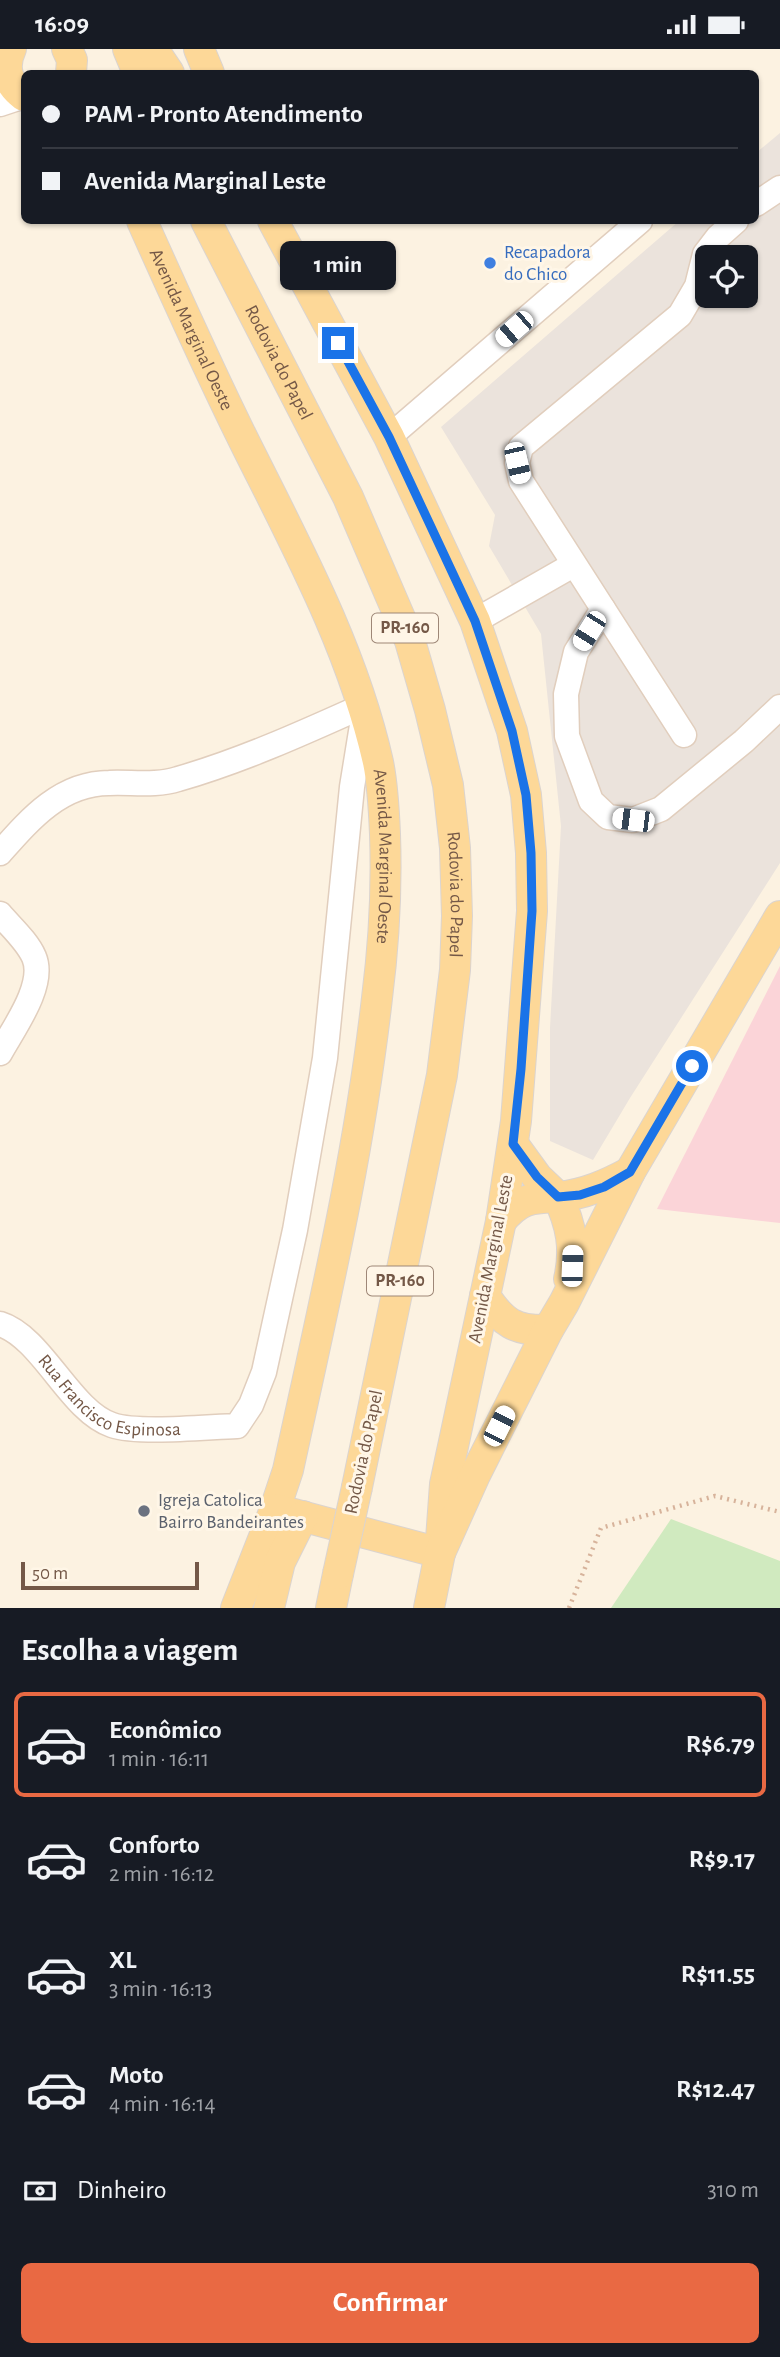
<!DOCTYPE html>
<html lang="pt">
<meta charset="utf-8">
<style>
body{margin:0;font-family:"Alegreya Sans",sans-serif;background:#20242c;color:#f1f3f6;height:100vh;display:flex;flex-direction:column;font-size:26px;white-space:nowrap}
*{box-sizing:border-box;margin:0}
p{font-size:23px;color:#9ea1a6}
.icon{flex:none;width:38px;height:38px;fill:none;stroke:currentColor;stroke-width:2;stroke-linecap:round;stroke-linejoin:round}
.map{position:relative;height:1559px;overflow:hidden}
.side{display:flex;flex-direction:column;background:#171b24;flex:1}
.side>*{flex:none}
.top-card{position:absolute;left:21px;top:21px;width:738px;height:154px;border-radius:10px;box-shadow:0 2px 5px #0004;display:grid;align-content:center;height:154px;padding:0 21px;background:#171b24}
.buttons{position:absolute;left:695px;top:196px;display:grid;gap:14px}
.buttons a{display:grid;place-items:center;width:63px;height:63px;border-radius:10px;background:#171b24;box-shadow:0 2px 5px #0004;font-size:35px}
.scale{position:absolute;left:21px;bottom:18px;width:178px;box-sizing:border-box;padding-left:7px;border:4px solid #745847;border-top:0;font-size:19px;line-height:24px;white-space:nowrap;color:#745847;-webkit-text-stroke:5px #fff6e7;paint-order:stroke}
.end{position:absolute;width:32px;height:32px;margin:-16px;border:9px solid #1a73e8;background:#fff;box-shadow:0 0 0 4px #fff}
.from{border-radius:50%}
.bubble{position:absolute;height:49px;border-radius:10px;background:#171b24;box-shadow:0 2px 5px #0004;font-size:23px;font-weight:700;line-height:49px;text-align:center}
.car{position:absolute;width:21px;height:42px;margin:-21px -10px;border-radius:9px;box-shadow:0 0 5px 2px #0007;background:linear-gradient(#fff 24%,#345 0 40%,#fff 0 76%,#345 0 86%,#fff 0)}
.top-card b{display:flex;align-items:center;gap:24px;height:66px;font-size:26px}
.top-card b+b{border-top:2px solid #363941}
.top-card i{width:18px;height:18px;background:#f1f3f6}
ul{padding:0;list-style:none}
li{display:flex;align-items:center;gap:21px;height:105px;margin:0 14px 10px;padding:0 7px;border:4px solid transparent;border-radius:10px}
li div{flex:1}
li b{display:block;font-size:26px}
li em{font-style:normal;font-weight:700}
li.on{border-color:#e96943}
li>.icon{width:63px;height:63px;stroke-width:1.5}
h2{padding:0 21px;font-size:32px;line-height:84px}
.pay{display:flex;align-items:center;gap:18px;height:77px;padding:0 21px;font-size:26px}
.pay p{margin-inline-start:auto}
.cta{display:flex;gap:14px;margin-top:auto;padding:14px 21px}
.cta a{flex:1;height:80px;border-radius:10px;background:#e96943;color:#fff;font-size:28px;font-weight:700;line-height:80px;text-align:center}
.status{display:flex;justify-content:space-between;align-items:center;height:49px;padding:0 35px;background:#171b24;direction:ltr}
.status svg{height:19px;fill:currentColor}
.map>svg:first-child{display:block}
.industrial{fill:#ebe3dc;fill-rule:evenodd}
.medical{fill:#fbd4d8}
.green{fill:#d0eabf}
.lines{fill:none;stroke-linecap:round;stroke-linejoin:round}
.minor-casing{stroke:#e1cebd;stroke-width:27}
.major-casing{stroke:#dbd4cf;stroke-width:32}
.path{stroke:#d7b39b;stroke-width:4.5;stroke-dasharray:2 5;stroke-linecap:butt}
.minor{stroke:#fff;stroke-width:24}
.major{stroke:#fdd898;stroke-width:30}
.major-bridge-casing{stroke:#dbd4cf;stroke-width:32;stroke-linecap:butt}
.major-bridge{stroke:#fdd898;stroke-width:30}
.route{stroke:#1a73e8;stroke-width:9}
.shop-dot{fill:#3f7fe0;stroke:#fff6e7;stroke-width:2.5}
.worship-dot{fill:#6b7280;stroke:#fff6e7;stroke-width:2.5}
.labels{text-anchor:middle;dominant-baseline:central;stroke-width:6;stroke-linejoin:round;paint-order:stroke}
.shield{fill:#fff6e7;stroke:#9e8777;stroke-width:2}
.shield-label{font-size:18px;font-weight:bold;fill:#745847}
.shop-label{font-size:19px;fill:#366cbe;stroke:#fff6e7;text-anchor:start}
.street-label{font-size:19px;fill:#745847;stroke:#fff6e7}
.worship-label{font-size:19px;fill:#5b616d;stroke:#fff6e7;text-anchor:start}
</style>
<div class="status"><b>16:09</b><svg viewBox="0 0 49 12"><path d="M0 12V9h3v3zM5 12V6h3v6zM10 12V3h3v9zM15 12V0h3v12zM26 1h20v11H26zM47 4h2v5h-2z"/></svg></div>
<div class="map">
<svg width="780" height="1559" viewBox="0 0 780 1559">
<rect width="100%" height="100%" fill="#fcf2e1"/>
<path class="industrial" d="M780,84V814L630,1049L593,1111L550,1092V979L561,777L541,585L489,497L495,466L441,378L679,172H756V104ZM707,208H746V247H707Z"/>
<polygon class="medical" points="780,917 780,1174 657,1160"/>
<polygon class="green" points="671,1470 780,1512 780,1559 611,1559"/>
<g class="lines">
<g class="minor-casing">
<g id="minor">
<polyline points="0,55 24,47"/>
<polyline points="756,155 780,139"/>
<polyline points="389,388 640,172"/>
<polyline points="603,560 576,603 566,645 567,687 591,752 608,768 633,771 661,760 744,692 780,658"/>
<polyline points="475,572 573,516"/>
<polyline points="684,686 521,432 517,414 521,398 680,266 697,237 705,205 718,188 736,172"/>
<path d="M0,804C30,770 61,734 109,734C132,733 156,737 178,730C241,712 303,684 363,657"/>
<path d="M0,865C11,878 27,892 34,908C46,936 13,980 0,1004"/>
<path id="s1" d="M0,1275C42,1288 70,1362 112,1376C138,1385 206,1378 237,1377L251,1356L264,1323L295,1181L325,1009L352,738L364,664"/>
</g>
</g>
<g class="major-casing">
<g id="major">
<path d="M11,0C2,19 8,35 24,47"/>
<polyline points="67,0 72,11 71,24"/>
<polyline points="128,0 138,24"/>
<polyline points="153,0 169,24"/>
<polyline points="199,0 209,24"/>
<path id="s2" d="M142,172C176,248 210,324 247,398C298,500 353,602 378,713C383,737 384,761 385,785C387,841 384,894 377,949C359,1109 322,1264 288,1421L275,1460L236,1559"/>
<path id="s3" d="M206,172L348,448L410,592L430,661L448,736L455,799L457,867L455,921L442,1026L357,1438"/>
<polyline points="273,172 389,388 475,572 512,682 526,746 531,804 532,862 516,1072 501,1172 445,1435 440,1504"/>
<path d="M513,1095L537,1128L558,1148C585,1145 606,1136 630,1123"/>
<path d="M501,1172C519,1150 530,1149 558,1148C571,1175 576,1200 569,1230"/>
<path d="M485,1247C503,1274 515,1282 548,1281"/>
<polyline points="275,1460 440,1504"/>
<polyline points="269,1559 280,1513 303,1467"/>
<polyline points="331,1559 338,1525"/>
<polyline points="429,1559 440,1504 475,1426 548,1281 564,1254 630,1123 780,867"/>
</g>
</g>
<polyline class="path" points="569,1559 601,1479 715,1447 780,1463"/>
<use href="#minor" class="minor"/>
<use href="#major" class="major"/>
<g class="major-bridge-casing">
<polyline id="major-bridge" points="338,1525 357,1438"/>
</g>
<use href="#major-bridge" class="major-bridge"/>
</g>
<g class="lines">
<polyline class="route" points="338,294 389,388 475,572 512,682 526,746 531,804 532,862 521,1020 513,1095 537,1128 558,1148 580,1146 604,1138 630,1123 692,1017"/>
</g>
<circle class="shop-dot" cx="490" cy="214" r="7"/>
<circle class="worship-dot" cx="144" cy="1462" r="7"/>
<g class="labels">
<g class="shield">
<rect x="372" y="564.5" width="66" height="29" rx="5"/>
<rect x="367" y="1217.5" width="66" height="29" rx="5"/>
</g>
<g class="shield-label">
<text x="405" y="579">PR-160</text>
<text x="400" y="1232">PR-160</text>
</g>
<g class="shop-label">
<text x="504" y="203">Recapadora<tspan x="504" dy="22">do Chico</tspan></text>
</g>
<g class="street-label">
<text stroke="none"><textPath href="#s2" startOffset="119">Avenida Marginal Oeste</textPath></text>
<text stroke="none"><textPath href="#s3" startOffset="159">Rodovia do Papel</textPath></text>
<text stroke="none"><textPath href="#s2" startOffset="686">Avenida Marginal Oeste</textPath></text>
<text stroke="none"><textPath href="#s3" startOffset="726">Rodovia do Papel</textPath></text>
<text transform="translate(491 1210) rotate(-79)">Avenida Marginal Leste</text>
<text stroke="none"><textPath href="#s1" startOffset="138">Rua Francisco Espinosa</textPath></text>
<text transform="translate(364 1403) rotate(-78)">Rodovia do Papel</text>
</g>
<g class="worship-label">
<text x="158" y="1451">Igreja Catolica<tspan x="158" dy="22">Bairro Bandeirantes</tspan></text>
</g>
</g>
</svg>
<div class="buttons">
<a><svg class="icon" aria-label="locate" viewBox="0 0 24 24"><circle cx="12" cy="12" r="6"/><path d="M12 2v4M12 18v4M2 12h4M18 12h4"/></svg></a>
</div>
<div class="scale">50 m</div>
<i class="end from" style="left:692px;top:1017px"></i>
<i class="end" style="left:338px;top:294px"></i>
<div class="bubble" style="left:280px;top:192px;width:116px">1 min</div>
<i class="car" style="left:514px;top:280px;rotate:229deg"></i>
<i class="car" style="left:517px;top:414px;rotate:167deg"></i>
<i class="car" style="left:589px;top:582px;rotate:212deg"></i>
<i class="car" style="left:633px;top:771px;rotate:277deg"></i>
<i class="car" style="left:572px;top:1217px;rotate:2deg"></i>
<i class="car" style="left:499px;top:1377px;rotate:27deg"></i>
<div class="top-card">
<b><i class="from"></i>PAM - Pronto Atendimento</b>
<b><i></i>Avenida Marginal Leste</b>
</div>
</div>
<section class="side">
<h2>Escolha a viagem</h2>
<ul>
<li class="on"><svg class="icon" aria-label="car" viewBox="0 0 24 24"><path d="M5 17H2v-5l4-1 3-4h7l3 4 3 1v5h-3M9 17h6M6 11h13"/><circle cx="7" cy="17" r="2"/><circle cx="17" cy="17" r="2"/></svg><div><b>Econômico</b><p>1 min · 16:11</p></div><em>R$6.79</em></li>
<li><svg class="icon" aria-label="car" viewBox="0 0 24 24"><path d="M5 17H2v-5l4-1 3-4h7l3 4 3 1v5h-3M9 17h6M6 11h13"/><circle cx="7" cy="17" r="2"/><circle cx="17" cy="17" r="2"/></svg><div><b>Conforto</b><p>2 min · 16:12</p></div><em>R$9.17</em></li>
<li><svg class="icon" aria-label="car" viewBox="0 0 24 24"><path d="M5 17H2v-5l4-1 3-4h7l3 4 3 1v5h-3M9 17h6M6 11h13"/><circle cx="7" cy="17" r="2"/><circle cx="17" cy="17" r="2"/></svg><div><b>XL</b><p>3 min · 16:13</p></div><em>R$11.55</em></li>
<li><svg class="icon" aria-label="car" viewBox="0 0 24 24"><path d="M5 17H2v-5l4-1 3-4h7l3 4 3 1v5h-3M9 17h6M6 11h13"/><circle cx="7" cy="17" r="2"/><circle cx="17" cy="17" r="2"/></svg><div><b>Moto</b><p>4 min · 16:14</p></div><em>R$12.47</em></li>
</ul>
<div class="pay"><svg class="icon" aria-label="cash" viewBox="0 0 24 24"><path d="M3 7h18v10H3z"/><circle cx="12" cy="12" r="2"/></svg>Dinheiro<p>310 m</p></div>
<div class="cta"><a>Confirmar</a></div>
</section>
